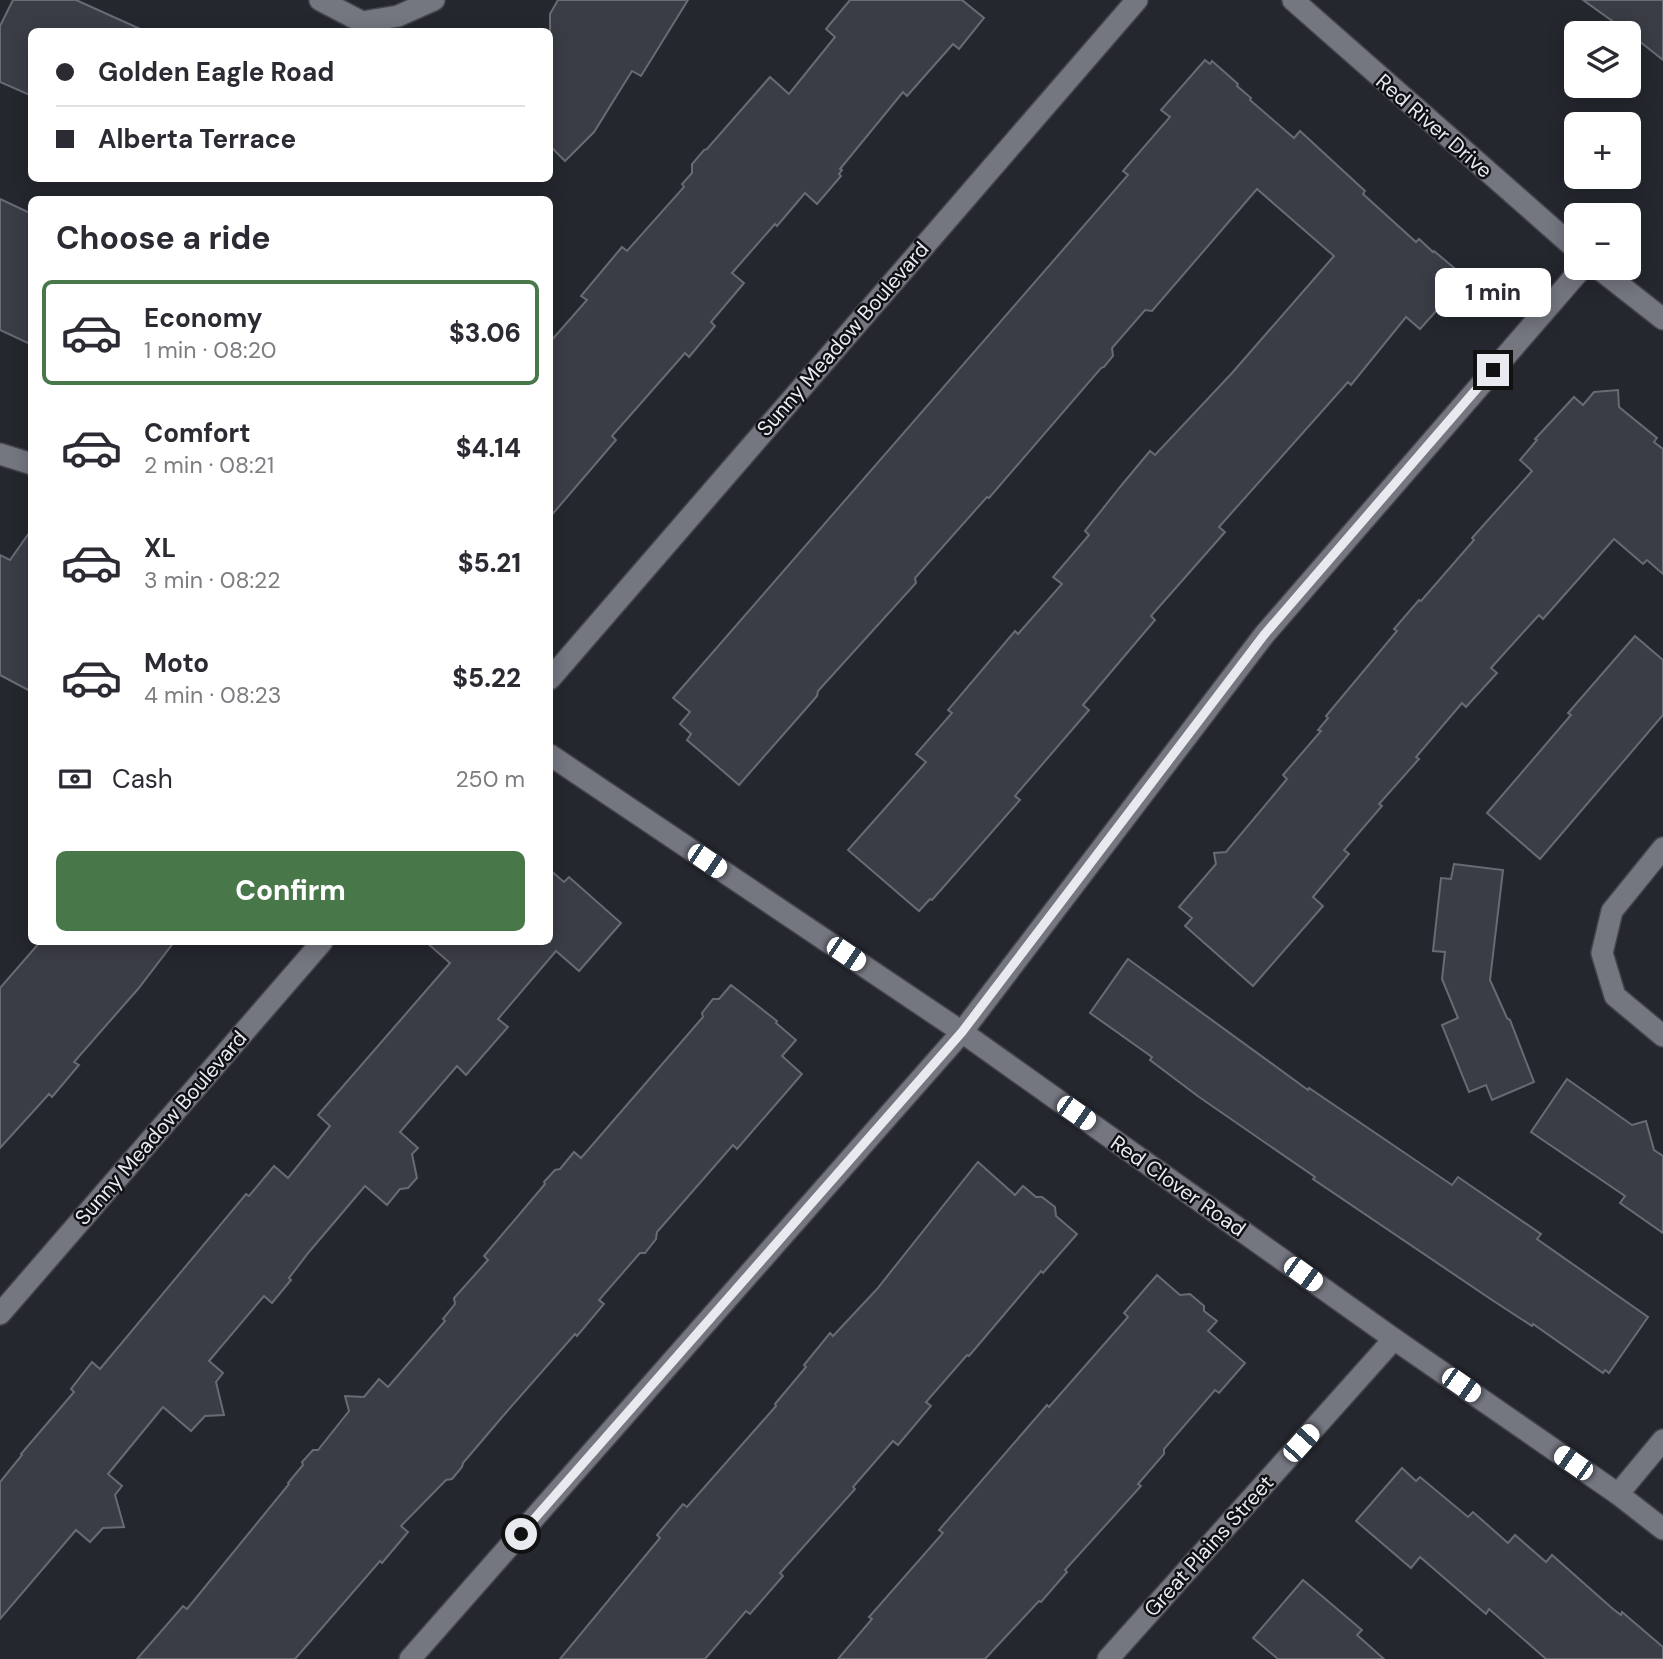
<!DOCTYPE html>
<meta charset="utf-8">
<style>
body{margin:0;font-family:"DM Sans",sans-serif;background:#f2f2f3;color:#2b2b33;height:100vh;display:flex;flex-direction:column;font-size:26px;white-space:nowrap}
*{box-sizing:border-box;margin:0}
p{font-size:23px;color:#7c7c81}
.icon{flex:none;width:38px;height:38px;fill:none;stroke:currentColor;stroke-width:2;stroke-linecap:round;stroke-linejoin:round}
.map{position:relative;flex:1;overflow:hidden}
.panel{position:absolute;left:28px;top:196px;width:525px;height:749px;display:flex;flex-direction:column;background:#fff;border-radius:10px;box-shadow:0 4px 18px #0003}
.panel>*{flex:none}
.guide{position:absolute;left:28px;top:28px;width:525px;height:154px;border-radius:10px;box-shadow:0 4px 18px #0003;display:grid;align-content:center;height:154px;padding:0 28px;background:#fff}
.fabs{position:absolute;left:1564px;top:21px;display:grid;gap:14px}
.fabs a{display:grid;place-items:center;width:77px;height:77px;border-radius:10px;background:#fff;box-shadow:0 4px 18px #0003;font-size:35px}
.end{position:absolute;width:32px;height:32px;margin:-16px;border:9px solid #e9eaf0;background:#111;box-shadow:0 0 0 4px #111}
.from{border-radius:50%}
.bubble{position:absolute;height:49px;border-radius:10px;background:#fff;box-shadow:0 4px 18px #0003;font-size:23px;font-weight:800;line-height:49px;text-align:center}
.car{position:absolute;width:21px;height:42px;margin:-21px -10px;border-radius:9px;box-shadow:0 0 5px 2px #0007;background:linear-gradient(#fff 24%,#345 0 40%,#fff 0 76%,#345 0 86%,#fff 0)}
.guide b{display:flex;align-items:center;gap:24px;height:66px;font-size:26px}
.guide b+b{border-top:2px solid #e1e1e2}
.guide i{width:18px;height:18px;background:#2b2b33}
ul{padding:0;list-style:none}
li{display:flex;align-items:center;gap:21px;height:105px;margin:0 14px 10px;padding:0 14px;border:4px solid transparent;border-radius:10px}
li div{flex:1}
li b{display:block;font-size:26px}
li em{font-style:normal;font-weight:800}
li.selected{border-color:#487749}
li>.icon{width:63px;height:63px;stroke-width:1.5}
h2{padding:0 28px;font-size:32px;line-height:84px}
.pay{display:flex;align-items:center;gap:18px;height:77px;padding:0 28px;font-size:26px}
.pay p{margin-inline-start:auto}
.action{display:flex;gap:14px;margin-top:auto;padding:14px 28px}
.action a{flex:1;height:80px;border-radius:10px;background:#487749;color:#fff;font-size:28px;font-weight:800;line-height:80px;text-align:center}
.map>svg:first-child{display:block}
.building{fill:#3b3d46;stroke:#686a74;stroke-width:2}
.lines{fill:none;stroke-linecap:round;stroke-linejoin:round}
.minor-casing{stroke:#43444b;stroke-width:24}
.tertiary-casing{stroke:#43444b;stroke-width:24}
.minor{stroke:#747680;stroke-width:21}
.tertiary{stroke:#747680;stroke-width:21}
.route{stroke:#e9eaf0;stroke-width:9}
.labels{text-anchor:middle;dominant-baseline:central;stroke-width:5;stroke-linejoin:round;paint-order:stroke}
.street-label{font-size:21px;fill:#e9eaf0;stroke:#0f1014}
</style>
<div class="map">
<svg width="1663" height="1659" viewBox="0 0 1663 1659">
<rect width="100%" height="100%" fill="#25272f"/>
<g class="building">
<polygon points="13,0 76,0 147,32 32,32 32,96 0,82 0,26"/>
<polygon points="558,0 688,0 641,76 632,71 594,132 565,161 550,146 550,14"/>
<polygon points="850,0 962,0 984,18 959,49 953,44 907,96 903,92 840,169 842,170 839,174 841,176 817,204 805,193 777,226 775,224 732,273 744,283 711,322 715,326 689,357 685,353 612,436 616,440 550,517 550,342 587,300 581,296 622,247 627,251 684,187 682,184 692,173 692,164 704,150 707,149 770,77 789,94 835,37 826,29"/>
<polygon points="1583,0 1663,0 1663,60 1629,33"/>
<polygon points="1205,60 1210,64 1212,61 1238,84 1237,86 1251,98 1250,100 1294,138 1300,131 1365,191 1363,194 1416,242 1419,239 1433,252 1434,251 1459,272 1456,275 1463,281 1420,329 1406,317 1351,385 1348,382 1219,527 1225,532 1151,616 1155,620 1083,705 1089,710 1015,796 1020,800 932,900 930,899 919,911 848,850 926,762 916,754 952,713 948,710 1015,631 1018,634 1062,584 1053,577 1089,535 1085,531 1120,487 1150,451 1155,455 1232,373 1334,256 1257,189 1152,311 1145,310 1112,348 1113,356 1104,367 1101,368 989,498 987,497 915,578 916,583 818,691 817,696 811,703 739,785 687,740 691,734 680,724 690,712 673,698 1128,175 1123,171 1170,117 1161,110"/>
<polygon points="0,199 32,214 32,345 0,330"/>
<polygon points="1618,390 1619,407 1657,438 1654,442 1663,449 1663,574 1647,560 1643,564 1614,539 1543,619 1539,615 1491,668 1497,673 1466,707 1462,703 1416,757 1419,759 1379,804 1382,806 1344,850 1349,854 1313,897 1323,906 1253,986 1185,926 1192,918 1179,907 1216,864 1214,853 1226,852 1287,779 1283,775 1321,731 1318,730 1328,718 1326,716 1397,631 1394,629 1419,600 1421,601 1474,540 1472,538 1532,471 1520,460 1537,440 1535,439 1574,397 1583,405 1594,392"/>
<polygon points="32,529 32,692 0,675 0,555 10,560"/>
<polygon points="1635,636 1663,660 1663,715 1540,859 1487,813 1571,715 1568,713"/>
<polygon points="1454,864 1503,870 1490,980 1507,1018 1510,1020 1534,1082 1492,1100 1486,1085 1469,1092 1442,1025 1458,1018 1442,979 1445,952 1433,951 1441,878 1451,879"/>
<polygon points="550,870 564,882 569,877 621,923 579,971 556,951 498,1019 508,1027 466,1075 457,1066 400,1132 418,1148 412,1154 417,1178 408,1188 400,1189 387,1205 365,1186 309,1252 289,1278 291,1280 272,1303 264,1296 209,1361 223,1373 216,1382 224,1415 205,1416 191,1431 163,1407 108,1474 122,1486 115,1495 124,1527 103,1528 90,1542 76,1530 0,1619 0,1482 22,1455 21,1454 74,1392 71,1389 92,1362 100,1369 246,1194 249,1196 274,1166 288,1178 330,1126 318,1115 450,963 426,942 550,942"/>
<polygon points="40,942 174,942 138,989 74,1062 79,1065 52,1097 49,1094 0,1148 0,988"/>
<polygon points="1128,959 1308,1090 1309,1088 1452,1185 1458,1177 1541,1234 1537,1239 1648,1317 1609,1373 1605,1370 1603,1373 1533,1324 1532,1326 1492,1300 1313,1179 1315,1177 1199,1097 1150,1060 1152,1057 1090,1013"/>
<polygon points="731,985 777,1021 776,1023 796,1040 782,1056 802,1074 737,1149 733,1145 657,1232 656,1239 645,1253 640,1253 599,1300 604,1304 577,1336 575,1334 503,1416 463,1463 462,1467 452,1479 446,1480 401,1526 408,1532 382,1563 380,1561 295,1659 137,1659 183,1606 187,1609 289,1484 288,1483 303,1465 302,1462 313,1450 318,1450 349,1411 345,1396 364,1397 379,1379 388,1387 445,1321 443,1319 455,1304 454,1298 488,1260 484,1256 545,1184 544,1182 555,1170 560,1169 574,1152 581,1158 703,1017 702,1013 713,999 719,999"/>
<polygon points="1567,1079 1632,1125 1646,1121 1654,1150 1663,1156 1663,1233 1620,1203 1625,1196 1531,1132"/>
<polygon points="978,1162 1015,1195 1023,1186 1036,1197 1042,1197 1055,1207 1056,1216 1077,1234 1043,1273 1041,1271 969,1356 967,1355 926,1402 931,1406 898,1445 893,1441 853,1487 855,1489 780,1573 783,1576 750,1614 746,1611 705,1659 560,1659 660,1538 657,1535 683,1504 687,1507 776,1406 775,1404 806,1367 804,1365 830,1333 833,1336 877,1289"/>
<polygon points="1157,1275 1180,1295 1190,1294 1204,1306 1204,1311 1217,1321 1208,1331 1245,1363 1219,1393 1215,1390 1164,1449 1164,1454 1138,1484 1141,1486 1065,1570 1067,1572 1041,1602 1039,1601 985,1659 838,1659 872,1619 869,1617 943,1533 939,1530 1047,1405 1049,1407 1128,1317 1124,1313"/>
<polygon points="1402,1468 1416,1481 1420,1477 1468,1517 1473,1512 1508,1543 1515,1535 1546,1562 1552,1555 1613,1609 1621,1615 1622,1612 1663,1647 1663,1659 1546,1659 1489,1609 1486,1614 1420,1557 1411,1568 1356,1521"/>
<polygon points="1303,1580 1362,1630 1357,1635 1384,1659 1278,1659 1253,1638"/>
</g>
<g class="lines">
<g class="minor-casing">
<g id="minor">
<polyline points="320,0 362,22 398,16 434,0"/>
<polyline points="1293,0 1577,250"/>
<polyline points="1598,268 1663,319"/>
<polyline points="0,454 32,464"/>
<polyline points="550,755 962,1032 1394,1339 1618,1494 1663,1529"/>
<polyline points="1663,848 1612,911 1602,953 1615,996 1663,1036"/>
<polyline points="1618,1494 1663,1440"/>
<polyline points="410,1659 962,1032 1264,635 1582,268"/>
<polyline points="1108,1659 1394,1339"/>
</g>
</g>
<g class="tertiary-casing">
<g id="tertiary">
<polyline points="550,679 1137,0"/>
<polyline points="0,1314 322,942"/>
</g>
</g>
<use href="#minor" class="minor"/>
<use href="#tertiary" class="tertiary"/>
</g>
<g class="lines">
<polyline class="route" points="521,1534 962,1032 1264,635 1493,370"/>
</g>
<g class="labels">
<g class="street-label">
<text transform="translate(1434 126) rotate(41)">Red River Drive</text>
<text transform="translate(843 339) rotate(-49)">Sunny Meadow Boulevard</text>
<text transform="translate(161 1128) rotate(-49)">Sunny Meadow Boulevard</text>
<text transform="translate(1178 1186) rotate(35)">Red Clover Road</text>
<text transform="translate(1209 1546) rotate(-48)">Great Plains Street</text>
</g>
</g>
</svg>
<div class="fabs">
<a><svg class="icon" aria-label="layers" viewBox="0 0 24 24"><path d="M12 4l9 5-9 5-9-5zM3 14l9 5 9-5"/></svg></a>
<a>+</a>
<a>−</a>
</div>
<i class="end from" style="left:521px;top:1534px"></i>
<i class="end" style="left:1493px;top:370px"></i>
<div class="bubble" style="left:1435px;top:268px;width:116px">1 min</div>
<i class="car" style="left:707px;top:861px;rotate:124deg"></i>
<i class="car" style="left:846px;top:954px;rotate:124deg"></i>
<i class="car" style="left:1076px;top:1113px;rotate:125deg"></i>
<i class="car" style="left:1303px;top:1274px;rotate:126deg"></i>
<i class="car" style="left:1461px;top:1385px;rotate:125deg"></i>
<i class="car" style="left:1301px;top:1443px;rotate:42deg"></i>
<i class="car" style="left:1573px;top:1463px;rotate:305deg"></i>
<div class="guide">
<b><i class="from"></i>Golden Eagle Road</b>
<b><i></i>Alberta Terrace</b>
</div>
<section class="panel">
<h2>Choose a ride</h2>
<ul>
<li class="selected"><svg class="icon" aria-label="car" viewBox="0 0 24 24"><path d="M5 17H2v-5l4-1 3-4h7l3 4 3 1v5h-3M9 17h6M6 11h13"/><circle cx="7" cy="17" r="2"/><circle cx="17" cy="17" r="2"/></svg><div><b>Economy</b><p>1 min · 08:20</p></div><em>$3.06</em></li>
<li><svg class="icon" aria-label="car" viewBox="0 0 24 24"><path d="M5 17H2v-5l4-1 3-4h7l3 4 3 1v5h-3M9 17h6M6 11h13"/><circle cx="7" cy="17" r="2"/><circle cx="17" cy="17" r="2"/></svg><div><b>Comfort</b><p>2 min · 08:21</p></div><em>$4.14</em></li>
<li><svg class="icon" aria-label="car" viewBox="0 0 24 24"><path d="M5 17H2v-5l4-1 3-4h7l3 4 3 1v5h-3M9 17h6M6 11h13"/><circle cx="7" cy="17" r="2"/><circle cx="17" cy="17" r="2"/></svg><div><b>XL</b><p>3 min · 08:22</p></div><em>$5.21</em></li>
<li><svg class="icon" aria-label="car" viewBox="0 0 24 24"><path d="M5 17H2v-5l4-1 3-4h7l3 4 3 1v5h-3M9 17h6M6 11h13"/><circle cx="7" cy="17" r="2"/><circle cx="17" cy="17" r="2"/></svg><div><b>Moto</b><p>4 min · 08:23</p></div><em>$5.22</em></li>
</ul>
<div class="pay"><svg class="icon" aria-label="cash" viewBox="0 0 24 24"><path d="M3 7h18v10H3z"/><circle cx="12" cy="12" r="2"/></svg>Cash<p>250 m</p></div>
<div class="action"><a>Confirm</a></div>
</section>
</div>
